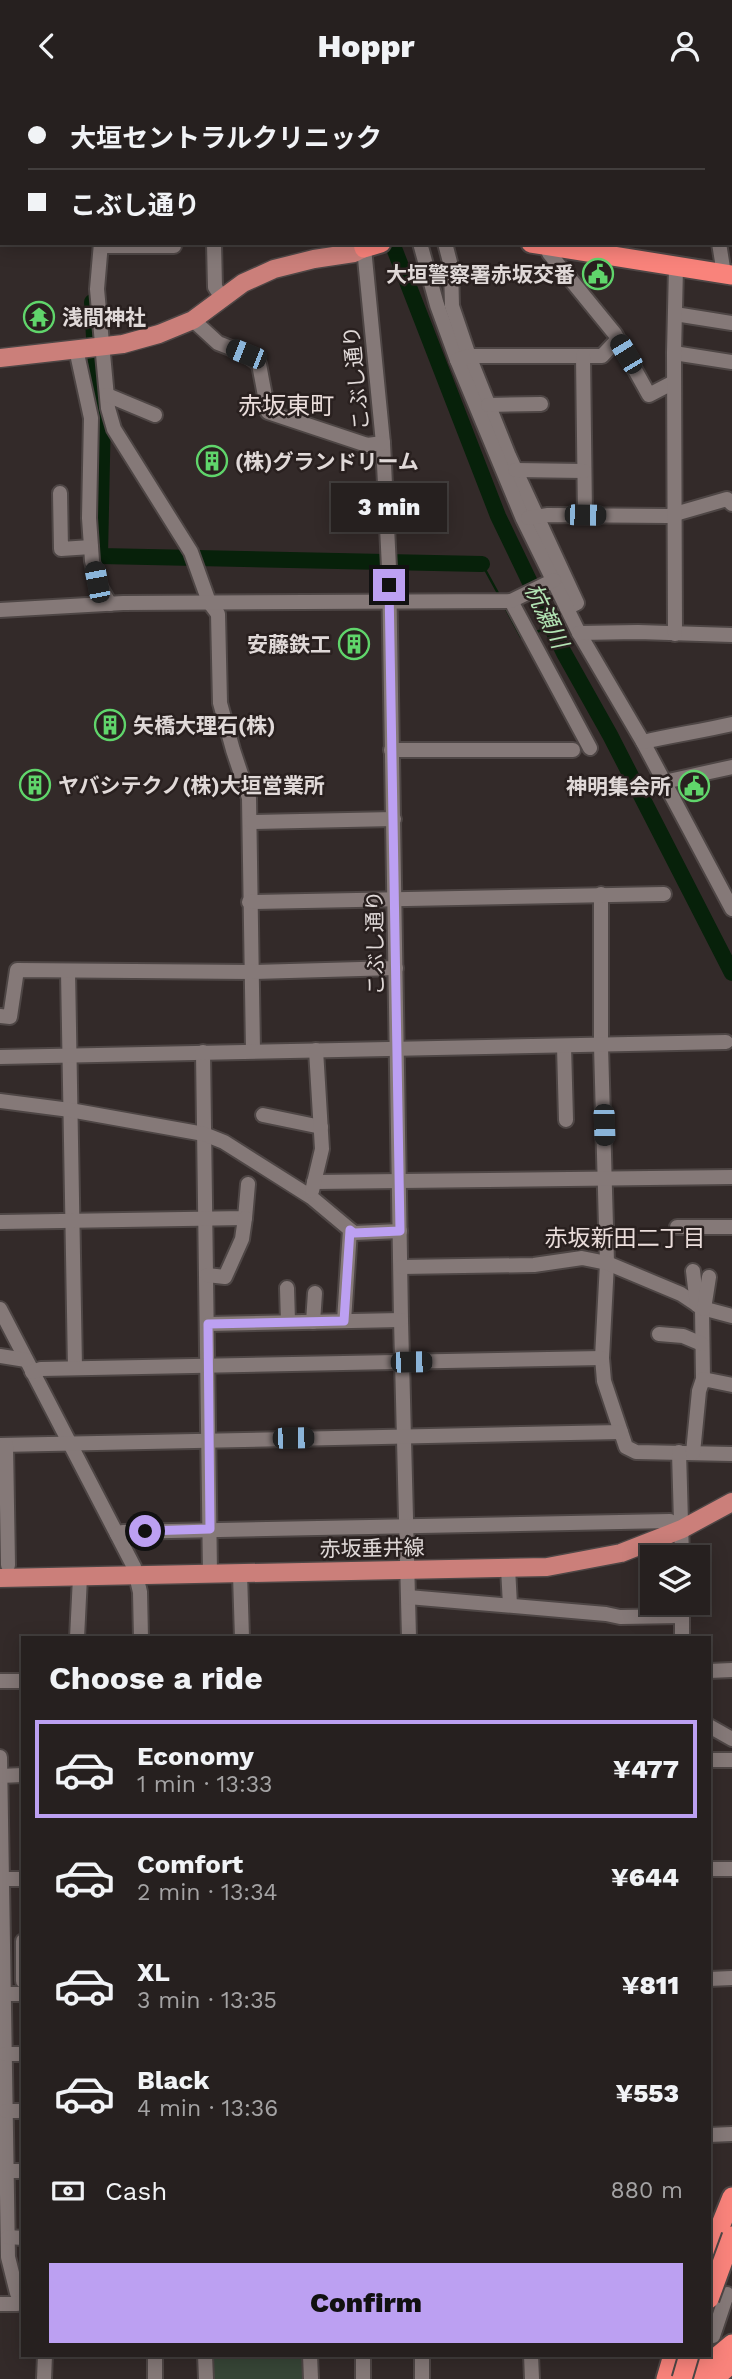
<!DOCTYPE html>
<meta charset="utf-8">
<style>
body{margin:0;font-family:"Work Sans","Noto Sans JP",sans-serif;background:#322d2c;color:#f1f3f6;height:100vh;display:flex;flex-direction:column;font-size:26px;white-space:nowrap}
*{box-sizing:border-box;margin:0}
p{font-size:23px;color:#a4a3a4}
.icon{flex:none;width:38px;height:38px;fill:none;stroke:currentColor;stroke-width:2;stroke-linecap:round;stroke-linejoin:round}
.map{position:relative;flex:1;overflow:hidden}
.drawer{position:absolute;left:21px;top:1545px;width:690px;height:721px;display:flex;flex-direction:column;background:#26201f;border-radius:0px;box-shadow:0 4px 18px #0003,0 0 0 2px #423e3d}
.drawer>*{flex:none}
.top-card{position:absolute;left:0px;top:0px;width:733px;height:154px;box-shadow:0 4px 18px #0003,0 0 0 2px #423e3d;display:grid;align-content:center;height:154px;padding:0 28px;background:#26201f}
.tools{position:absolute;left:640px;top:1454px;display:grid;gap:14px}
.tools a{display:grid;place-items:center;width:70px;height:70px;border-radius:0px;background:#26201f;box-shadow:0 4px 18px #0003,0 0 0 2px #423e3d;font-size:35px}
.end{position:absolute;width:32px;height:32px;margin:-16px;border:9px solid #bca0f2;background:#111;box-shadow:0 0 0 4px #111}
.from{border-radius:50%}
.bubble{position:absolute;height:49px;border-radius:0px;background:#26201f;box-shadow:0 4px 18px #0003,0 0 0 2px #423e3d;font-size:23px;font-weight:800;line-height:49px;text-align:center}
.car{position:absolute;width:21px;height:42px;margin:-21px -10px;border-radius:9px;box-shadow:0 0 5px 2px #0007;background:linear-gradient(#222 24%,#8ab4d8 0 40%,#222 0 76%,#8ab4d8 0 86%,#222 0)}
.top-card b{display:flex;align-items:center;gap:24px;height:66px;font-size:26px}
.top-card b+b{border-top:2px solid #423e3d}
.top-card i{width:18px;height:18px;background:#f1f3f6}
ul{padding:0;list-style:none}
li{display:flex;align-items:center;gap:21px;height:98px;margin:0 14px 10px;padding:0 14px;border:4px solid transparent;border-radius:0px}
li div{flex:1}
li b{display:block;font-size:26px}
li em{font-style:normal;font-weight:800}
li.selected{border-color:#bca0f2}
li>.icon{width:63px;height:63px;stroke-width:1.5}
h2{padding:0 28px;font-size:32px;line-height:84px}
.pay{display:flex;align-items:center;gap:18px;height:77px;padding:0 28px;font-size:26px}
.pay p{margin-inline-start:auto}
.primary-button{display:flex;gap:14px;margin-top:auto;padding:14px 28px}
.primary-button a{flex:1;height:80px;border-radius:0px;background:#bca0f2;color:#111;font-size:28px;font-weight:800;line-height:80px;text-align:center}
header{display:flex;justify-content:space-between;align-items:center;height:91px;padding:0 28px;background:#26201f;font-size:32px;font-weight:800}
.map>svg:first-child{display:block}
.green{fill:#374637}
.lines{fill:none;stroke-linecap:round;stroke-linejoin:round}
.stream{stroke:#07210a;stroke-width:2.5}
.river{stroke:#07210a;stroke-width:16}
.minor-casing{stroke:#4e4645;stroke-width:18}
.major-casing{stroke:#4e4645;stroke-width:21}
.highway-casing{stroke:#4e4645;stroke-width:23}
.minor{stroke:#857978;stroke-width:14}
.major{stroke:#cb7f7a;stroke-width:18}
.highway{stroke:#f9837b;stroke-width:19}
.highway-bridge-casing{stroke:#4e4645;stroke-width:23;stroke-linecap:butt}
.highway-bridge{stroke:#f9837b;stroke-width:19}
.route{stroke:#bca0f2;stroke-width:9}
.labels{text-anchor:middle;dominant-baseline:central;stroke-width:5;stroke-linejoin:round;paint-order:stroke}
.poi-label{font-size:21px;font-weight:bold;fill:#e0d9d8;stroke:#29201f;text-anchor:start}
.street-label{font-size:21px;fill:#e0d9d8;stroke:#29201f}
.water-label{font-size:23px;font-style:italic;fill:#b3e4b4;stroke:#29201f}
.neighbourhood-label{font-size:23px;fill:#eadddb;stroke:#29201f}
.quarter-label{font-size:24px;fill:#eadddb;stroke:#29201f}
</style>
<header><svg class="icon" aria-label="back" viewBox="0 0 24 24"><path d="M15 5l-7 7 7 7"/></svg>Hoppr<svg class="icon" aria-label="person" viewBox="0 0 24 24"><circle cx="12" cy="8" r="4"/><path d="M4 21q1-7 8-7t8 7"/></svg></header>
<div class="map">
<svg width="732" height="2288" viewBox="0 0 732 2288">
<rect width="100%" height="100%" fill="#332a29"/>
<polygon class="green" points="211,2265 303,2265 304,2288 212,2288"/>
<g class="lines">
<g class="stream">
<polyline points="482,473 499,504"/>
<polyline points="505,516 521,546 523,545"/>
<polyline points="533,542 551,536"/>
</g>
<g class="river">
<polyline points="338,0 338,2"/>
<polyline points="99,2 99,0"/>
<polyline points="392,152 498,425 564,562 610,644 732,882"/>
<polyline points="92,211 95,264 103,320 100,465 482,473"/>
</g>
<g class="minor-casing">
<g id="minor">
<polyline points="108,0 108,2"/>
<polyline points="363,0 363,2"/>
<polyline points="486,0 486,2"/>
<polyline points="727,0 727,2"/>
<polyline points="233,2 233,0"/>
<polyline points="732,14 732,15"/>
<polyline points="101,152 97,198 108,317 114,338 191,461 209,511 218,523 220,612 233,659 249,707 253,960"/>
<polyline points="214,152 215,196 222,207"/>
<polyline points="420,152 437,214 457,269"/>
<polyline points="445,152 451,175 452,215 469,265 509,365 577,512 567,517"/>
<polyline points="719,152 724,183"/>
<polyline points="101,155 174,155"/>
<polyline points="550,155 549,162 615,243 649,304 674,291"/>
<polyline points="364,157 383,352 389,477 401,1229 409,1547"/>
<polyline points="675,223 732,232"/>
<polyline points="193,229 218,252 246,263 259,273 268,321 367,354 383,352"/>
<polyline points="617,249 602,265 469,265 457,269 523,428 579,542 643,651 732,818"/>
<polyline points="76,258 91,327 89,427 92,470 97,491 110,513"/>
<polyline points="674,262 732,271"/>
<polyline points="583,265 585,424"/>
<polyline points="107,304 155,324"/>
<polyline points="488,314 541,313"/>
<polyline points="515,379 584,380"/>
<polyline points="60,402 61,458 91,456"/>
<polyline points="528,427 548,424 668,425 727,408 732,413"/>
<polyline points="511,510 590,657"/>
<polyline points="0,519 123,512 511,510 554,489"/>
<polyline points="579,542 638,541 732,544"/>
<polyline points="675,543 674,262 676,176"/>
<path d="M643,651C673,644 702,640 732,633"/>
<polyline points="391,659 573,659"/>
<polyline points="664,691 732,676"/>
<polyline points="251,731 394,728"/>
<polyline points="601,803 601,955 607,1172 602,1267 604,1290 626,1356 636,1361 732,1363"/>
<polyline points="249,811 664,803"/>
<polyline points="68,880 75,1277"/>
<polyline points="0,925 10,926 17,879 251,881 396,877"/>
<polyline points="564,955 566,1029"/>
<polyline points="203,961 210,1483"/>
<polyline points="0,966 726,951"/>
<polyline points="0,1010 70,1019 204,1043 224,1051 311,1106 354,1142 400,1140"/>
<polyline points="263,1024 321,1036"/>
<polyline points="314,1091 732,1086"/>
<polyline points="312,1100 322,1058 316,959"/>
<polyline points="0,1131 245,1127 248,1093"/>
<polyline points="677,1136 732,1136"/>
<polyline points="401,1176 534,1174 582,1167 607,1172 681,1203 702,1217 732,1225"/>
<polyline points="693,1180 697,1214"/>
<polyline points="207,1184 225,1186 242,1148 245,1127"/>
<polyline points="287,1197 288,1231"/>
<polyline points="702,1217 703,1288"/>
<polyline points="0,1218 134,1476 140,1501 141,1547"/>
<polyline points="704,1218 709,1186"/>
<polyline points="344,1230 350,1139"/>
<polyline points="313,1231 315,1202"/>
<polyline points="208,1233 401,1229"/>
<polyline points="659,1243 683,1245 702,1253"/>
<polyline points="0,1265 26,1269"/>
<polyline points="32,1281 41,1278 602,1267"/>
<polyline points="0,1354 621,1341"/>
<polyline points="6,1354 8,1474"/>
<polyline points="679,1361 682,1466"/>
<polyline points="693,1362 699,1300 703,1288 732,1294"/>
<polyline points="117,1443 123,1441 670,1430 682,1438"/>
<polyline points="508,1477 510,1514"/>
<polyline points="240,1483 242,1547"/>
<polyline points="408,1506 606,1523 620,1526 682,1525"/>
<polyline points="682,1512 682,1547"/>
<polyline points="77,1547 80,1486"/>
<polyline points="709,1580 732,1579"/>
<polyline points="0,1590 23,1590"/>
<polyline points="709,1635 732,1648"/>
<polyline points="0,1666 8,2166 17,2202 23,2210"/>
<polyline points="709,1669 732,1669"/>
<polyline points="0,1685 23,1684"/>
<polyline points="709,1778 732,1778"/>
<polyline points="0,1788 23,1788"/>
<polyline points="23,1850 23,1890"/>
<polyline points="709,1888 732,1887"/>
<polyline points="0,1903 23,1903"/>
<polyline points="5,1963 23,1963"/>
<polyline points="6,2020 23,2020"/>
<polyline points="709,2044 732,2043"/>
<polyline points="0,2080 23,2080"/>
<polyline points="8,2146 23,2147"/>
<polyline points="0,2213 17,2213 22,2210"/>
<polyline points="713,2245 727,2203"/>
<polyline points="155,2264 155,2288"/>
<polyline points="205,2264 206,2288"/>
<polyline points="310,2264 311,2288"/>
<polyline points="363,2264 363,2288"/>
<polyline points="422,2264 422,2288"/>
<polyline points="531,2264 532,2288"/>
<polyline points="44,2288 45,2264"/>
</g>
</g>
<g class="major-casing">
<g id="major">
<polyline points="0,267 123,253 159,243 193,229 243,192 274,178 314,168 354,162 364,157"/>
<polyline points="0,1487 547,1476 621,1462 682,1438 732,1411"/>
</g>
</g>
<g class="highway-casing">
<g id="highway">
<polyline points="314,0 314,2"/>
<polyline points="363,152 364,157 381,152"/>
<polyline points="531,152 732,184"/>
<polyline points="709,2163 732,2106"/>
<polyline points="666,2288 673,2264"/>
<polyline points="690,2288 732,2253"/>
<polyline points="714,2288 732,2272"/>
</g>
</g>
<use href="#minor" class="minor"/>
<use href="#major" class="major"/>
<use href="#highway" class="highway"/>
<g class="highway-bridge-casing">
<g id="highway-bridge">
<polyline points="709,2208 732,2145"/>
<polyline points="682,2288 689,2264"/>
</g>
</g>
<use href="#highway-bridge" class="highway-bridge"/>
</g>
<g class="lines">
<polyline class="route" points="145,1440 210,1438 208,1233 344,1230 350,1139 354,1142 400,1140 389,494"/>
</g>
<defs>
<g id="civic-ring" transform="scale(1.575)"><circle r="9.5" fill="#29201f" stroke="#60d56b" stroke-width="1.5"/><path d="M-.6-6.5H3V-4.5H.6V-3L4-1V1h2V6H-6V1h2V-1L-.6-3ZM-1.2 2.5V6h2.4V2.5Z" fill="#60d56b"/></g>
<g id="temple-ring" transform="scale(1.575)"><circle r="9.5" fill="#29201f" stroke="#60d56b" stroke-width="1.5"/><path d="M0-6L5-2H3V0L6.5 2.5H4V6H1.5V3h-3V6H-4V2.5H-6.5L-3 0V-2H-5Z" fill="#60d56b"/></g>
<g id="building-ring" transform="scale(1.575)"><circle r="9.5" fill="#29201f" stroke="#60d56b" stroke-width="1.5"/><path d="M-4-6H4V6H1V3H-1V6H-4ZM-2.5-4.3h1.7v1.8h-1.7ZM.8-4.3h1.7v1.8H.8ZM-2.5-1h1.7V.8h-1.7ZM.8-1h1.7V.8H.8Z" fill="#60d56b"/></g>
</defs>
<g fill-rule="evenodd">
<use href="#civic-ring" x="598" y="183"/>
<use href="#temple-ring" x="39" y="226"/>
<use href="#building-ring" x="212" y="370"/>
<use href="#building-ring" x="354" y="553"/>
<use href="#building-ring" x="110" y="634"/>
<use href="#building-ring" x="35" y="694"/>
<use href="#civic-ring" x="694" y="695"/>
</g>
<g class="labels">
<g class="poi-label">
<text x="575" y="183" text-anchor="end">大垣警察署赤坂交番</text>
<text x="62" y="226">浅間神社</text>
<text x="235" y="370">(株)グランドリーム</text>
<text x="331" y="553" text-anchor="end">安藤鉄工</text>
<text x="133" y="634">矢橋大理石(株)</text>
<text x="58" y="694">ヤバシテクノ(株)大垣営業所</text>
<text x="671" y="695" text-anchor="end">神明集会所</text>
</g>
<g class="street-label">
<text transform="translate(356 287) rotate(-96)">こぶし通り</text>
<text transform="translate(375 852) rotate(-91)">こぶし通り</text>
<text transform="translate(372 1457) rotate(-1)">赤坂垂井線</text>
</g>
<g class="water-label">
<text transform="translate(546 525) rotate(64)">杭瀬川</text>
</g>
<g class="neighbourhood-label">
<text x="625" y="1147">赤坂新田二丁目</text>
</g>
<g class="quarter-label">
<text x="286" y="315">赤坂東町</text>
</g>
</g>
</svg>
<div class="tools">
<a><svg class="icon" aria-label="layers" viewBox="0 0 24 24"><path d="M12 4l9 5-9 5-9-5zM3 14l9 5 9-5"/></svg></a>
</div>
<i class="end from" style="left:145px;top:1440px"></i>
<i class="end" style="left:389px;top:494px"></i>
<div class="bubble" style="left:331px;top:392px;width:116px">3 min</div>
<i class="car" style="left:246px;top:263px;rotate:292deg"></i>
<i class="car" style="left:626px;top:263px;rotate:329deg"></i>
<i class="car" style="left:585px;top:424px;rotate:91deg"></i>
<i class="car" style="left:97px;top:491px;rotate:349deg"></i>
<i class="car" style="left:604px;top:1034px;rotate:178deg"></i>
<i class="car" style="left:411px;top:1271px;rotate:89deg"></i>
<i class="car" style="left:293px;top:1347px;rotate:89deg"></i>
<div class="top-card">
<b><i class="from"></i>大垣セントラルクリニック</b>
<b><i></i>こぶし通り</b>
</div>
<section class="drawer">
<h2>Choose a ride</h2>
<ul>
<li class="selected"><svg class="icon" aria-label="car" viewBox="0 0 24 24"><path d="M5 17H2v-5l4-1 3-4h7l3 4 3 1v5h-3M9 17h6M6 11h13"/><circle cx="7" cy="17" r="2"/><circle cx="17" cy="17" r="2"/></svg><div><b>Economy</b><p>1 min · 13:33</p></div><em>¥477</em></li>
<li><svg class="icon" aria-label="car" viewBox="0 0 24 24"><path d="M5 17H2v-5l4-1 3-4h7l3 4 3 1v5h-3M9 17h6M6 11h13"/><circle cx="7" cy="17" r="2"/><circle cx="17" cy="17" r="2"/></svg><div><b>Comfort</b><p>2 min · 13:34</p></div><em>¥644</em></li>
<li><svg class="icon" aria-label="car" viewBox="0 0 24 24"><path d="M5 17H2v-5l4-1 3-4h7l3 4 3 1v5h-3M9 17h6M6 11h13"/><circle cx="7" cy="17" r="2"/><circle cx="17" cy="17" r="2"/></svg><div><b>XL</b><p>3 min · 13:35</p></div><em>¥811</em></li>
<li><svg class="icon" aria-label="car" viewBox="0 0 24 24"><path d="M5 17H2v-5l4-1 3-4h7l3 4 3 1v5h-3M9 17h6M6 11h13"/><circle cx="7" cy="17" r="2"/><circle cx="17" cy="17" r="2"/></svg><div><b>Black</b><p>4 min · 13:36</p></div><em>¥553</em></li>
</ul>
<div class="pay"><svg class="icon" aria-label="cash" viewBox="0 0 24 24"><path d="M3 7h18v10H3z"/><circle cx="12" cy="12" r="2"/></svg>Cash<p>880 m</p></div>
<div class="primary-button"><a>Confirm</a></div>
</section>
</div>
